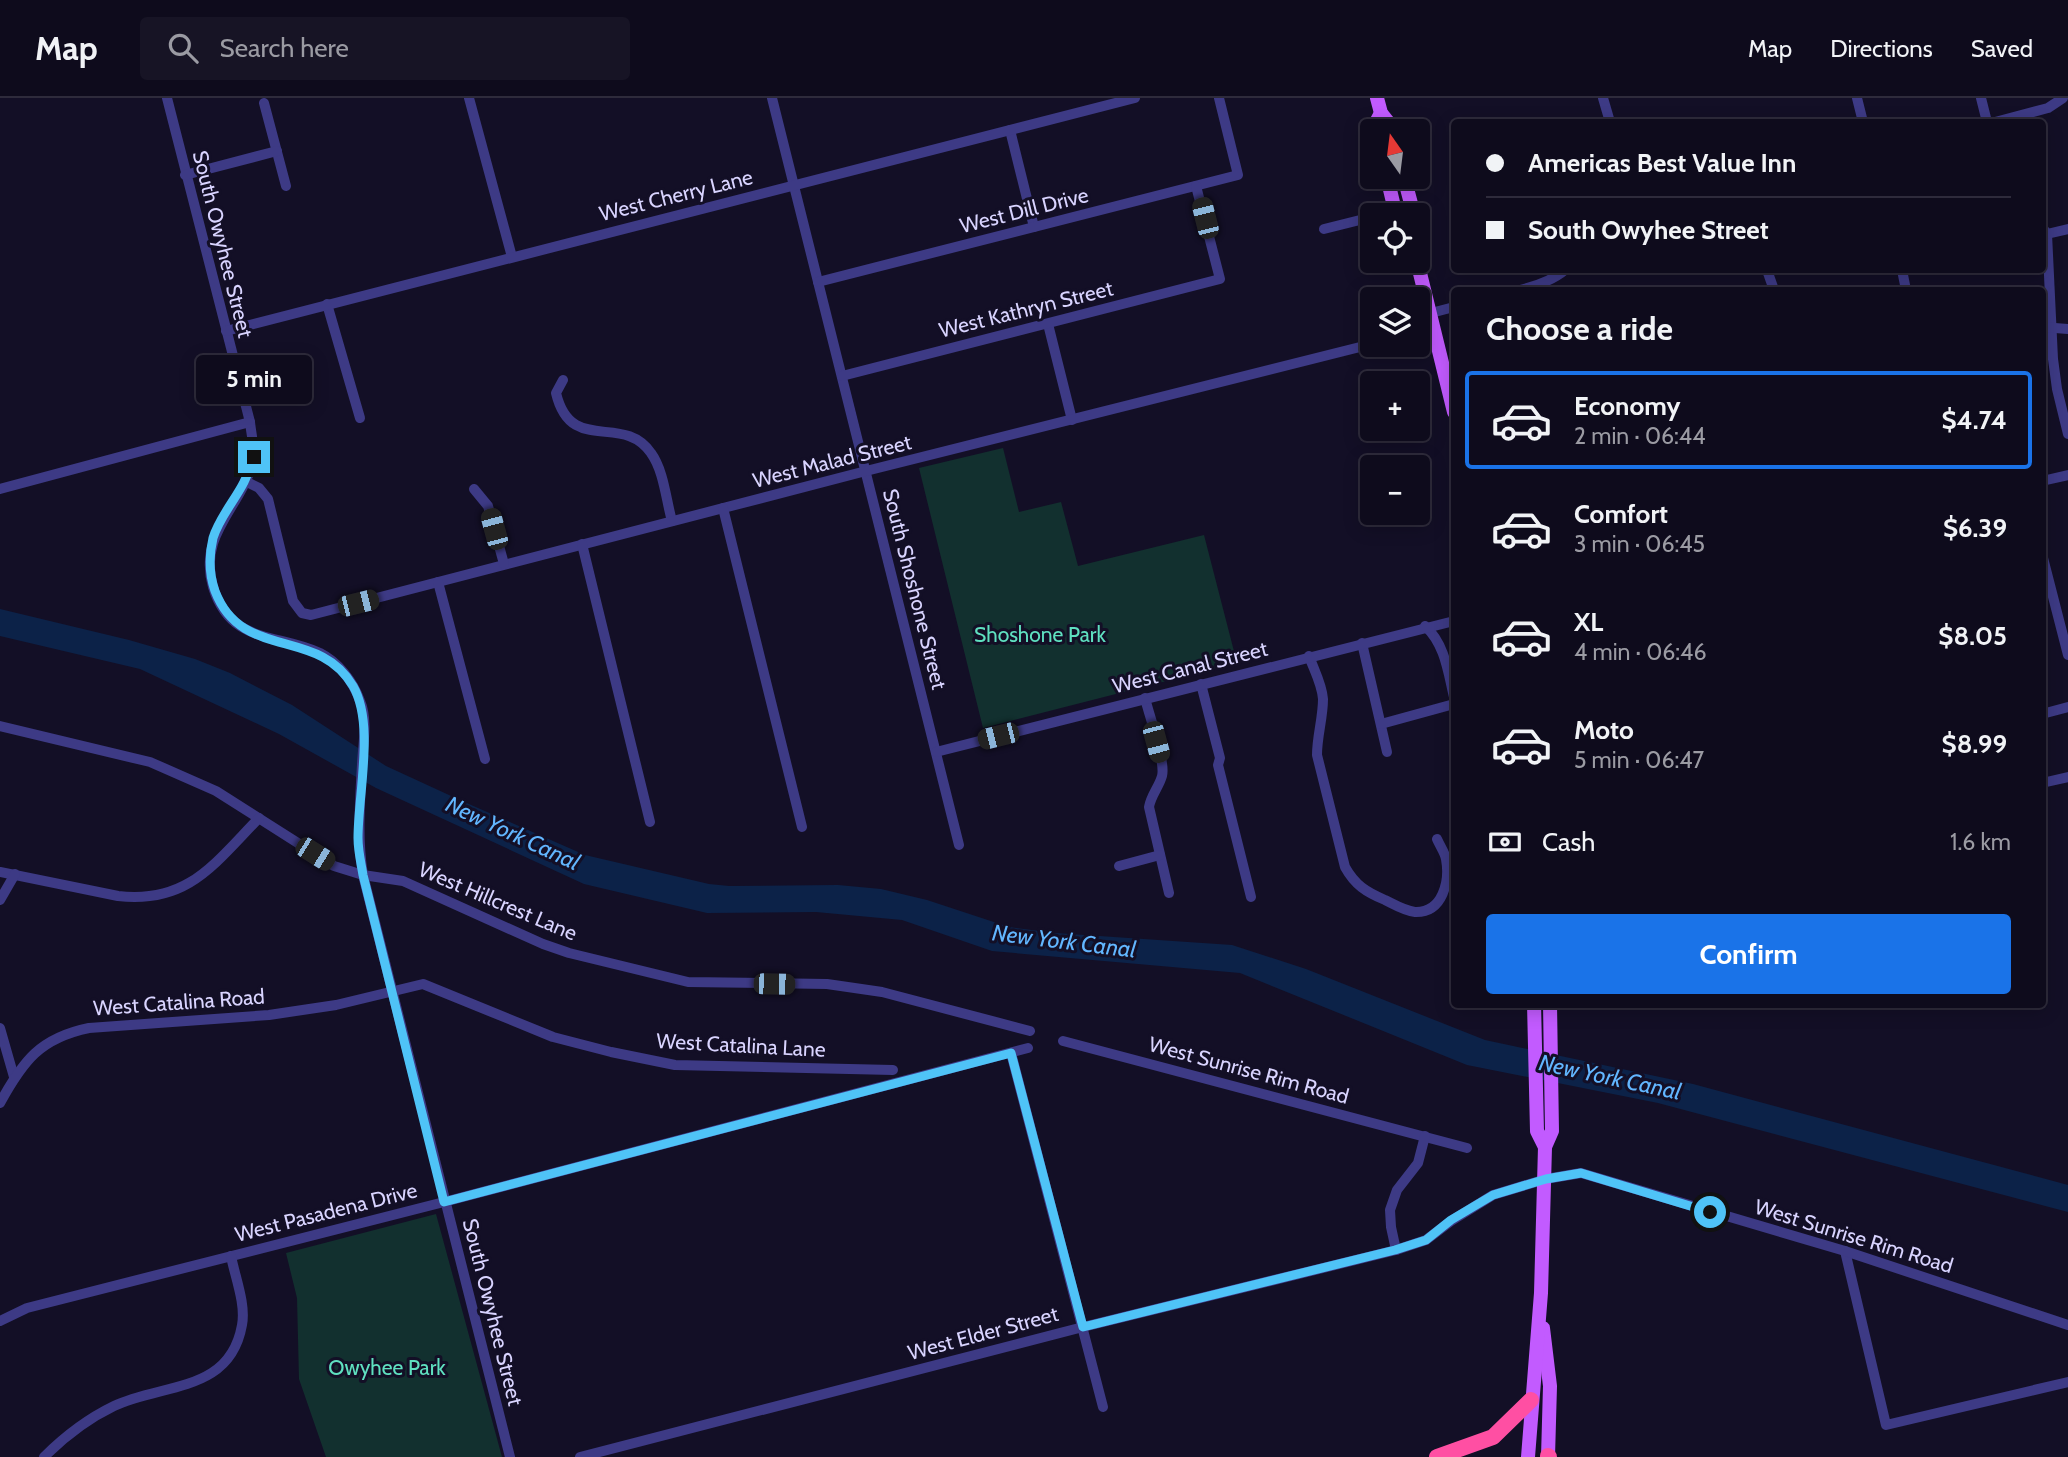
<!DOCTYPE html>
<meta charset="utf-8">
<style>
body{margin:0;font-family:Cabin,sans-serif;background:#171425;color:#f1f3f6;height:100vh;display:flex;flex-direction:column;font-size:26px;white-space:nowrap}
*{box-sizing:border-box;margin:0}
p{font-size:23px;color:#9b9ba3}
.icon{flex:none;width:38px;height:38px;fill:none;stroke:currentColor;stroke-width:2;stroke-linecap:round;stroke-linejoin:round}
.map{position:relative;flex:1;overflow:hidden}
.drawer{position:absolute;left:1451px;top:189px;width:595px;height:721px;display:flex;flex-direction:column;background:#0e0b1c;border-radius:7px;box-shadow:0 4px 18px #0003,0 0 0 2px #2e2b3b}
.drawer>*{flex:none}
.top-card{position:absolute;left:1451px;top:21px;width:595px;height:154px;border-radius:7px;box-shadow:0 4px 18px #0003,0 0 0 2px #2e2b3b;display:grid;align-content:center;height:154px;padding:0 35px;background:#0e0b1c}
.needle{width:46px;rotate:346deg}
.fabs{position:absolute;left:1360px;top:21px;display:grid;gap:14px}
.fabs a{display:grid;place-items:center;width:70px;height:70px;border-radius:7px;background:#0e0b1c;box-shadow:0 4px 18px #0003,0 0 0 2px #2e2b3b;font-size:35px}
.end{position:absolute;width:32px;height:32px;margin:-16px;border:9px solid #4fc3f7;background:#111;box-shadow:0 0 0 4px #111}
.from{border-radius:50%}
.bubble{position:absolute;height:49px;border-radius:7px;background:#0e0b1c;box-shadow:0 4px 18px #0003,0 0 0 2px #2e2b3b;font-size:23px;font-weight:800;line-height:49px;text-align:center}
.car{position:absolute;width:21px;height:42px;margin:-21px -10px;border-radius:9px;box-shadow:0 0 5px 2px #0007;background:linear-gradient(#222 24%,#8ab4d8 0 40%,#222 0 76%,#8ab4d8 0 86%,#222 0)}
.top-card b{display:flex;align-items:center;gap:24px;height:66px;font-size:26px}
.top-card b+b{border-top:2px solid #2e2b3b}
.top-card i{width:18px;height:18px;background:#f1f3f6}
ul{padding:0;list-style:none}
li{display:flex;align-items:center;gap:21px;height:98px;margin:0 14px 10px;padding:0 21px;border:4px solid transparent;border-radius:7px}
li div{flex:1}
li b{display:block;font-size:26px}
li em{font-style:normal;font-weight:800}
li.selected{border-color:#1a73e8}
li>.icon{width:63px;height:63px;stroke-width:1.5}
h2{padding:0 35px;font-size:32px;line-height:84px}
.pay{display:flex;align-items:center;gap:18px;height:77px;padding:0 35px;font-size:26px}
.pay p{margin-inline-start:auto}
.primary-button{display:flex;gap:14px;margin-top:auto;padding:14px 35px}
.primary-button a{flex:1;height:80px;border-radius:7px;background:#1a73e8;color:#fff;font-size:28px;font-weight:800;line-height:80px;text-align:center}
header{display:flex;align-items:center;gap:42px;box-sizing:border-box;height:98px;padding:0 35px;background:#0e0b1c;border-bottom:2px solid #2e2b3b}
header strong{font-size:33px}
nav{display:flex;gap:38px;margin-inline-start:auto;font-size:24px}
.search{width:490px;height:63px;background:#171425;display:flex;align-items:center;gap:18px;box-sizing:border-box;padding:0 24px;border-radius:7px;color:#9b9ba3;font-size:26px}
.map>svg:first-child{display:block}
.green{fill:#12302f}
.water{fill:#0c2248}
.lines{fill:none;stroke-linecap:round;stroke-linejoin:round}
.minor{stroke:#3d3a85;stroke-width:10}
.major{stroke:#c25bff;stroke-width:14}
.highway{stroke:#ff4fa3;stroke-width:16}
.route{stroke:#4fc3f7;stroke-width:9}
.labels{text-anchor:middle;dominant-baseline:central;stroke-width:6;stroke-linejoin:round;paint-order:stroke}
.street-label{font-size:21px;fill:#d9d4ff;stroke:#130f26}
.park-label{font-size:21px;fill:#5fe0c0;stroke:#130f26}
.water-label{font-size:23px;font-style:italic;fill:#62b6ff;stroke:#130f26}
</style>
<header>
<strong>Map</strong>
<div class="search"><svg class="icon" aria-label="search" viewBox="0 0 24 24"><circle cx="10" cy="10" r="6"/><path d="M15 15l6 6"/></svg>Search here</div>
<nav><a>Map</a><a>Directions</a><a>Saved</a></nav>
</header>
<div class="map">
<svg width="2068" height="1359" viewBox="0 0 2068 1359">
<rect width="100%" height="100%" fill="#130f26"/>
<g class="green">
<polygon points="1003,350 1019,414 1061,404 1078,468 1204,437 1237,565 983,630 919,370"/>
<polygon points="436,1116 502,1359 326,1359 299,1281 297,1200 286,1155"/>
</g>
<polygon class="water" points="0,511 129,542 195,561 230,575 292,607 386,668 462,703 585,757 709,786 729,788 838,787 881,791 927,802 1009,829 1055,835 1232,847 1306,871 1485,942 1693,986 2068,1087 2068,1114 1658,1005 1467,967 1240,875 992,853 902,822 816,814 707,815 584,786 376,690 279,636 140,571 0,538"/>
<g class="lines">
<g class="minor">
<path d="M167,0L250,324C251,335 255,350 253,361C244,408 197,434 213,489C231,547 277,535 320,555C338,564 353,583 360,603C368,622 363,646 362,666C360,704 357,740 363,777L510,1359"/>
<polyline points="469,0 512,159"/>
<polyline points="772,0 959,747"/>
<polyline points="1603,0 1610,24"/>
<polyline points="1857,0 1863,24"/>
<polyline points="1981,0 1987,24"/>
<polyline points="264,5 286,88"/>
<polyline points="1995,24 2048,10 2063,0"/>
<polyline points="1010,32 1034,129"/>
<polyline points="185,77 277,53"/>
<polyline points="1379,117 1395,113"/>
<polyline points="2042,129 2047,136 2053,261 2057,291 2068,336"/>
<polyline points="1324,131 1372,119"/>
<polyline points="2047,136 2068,131"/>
<polyline points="1767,172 1774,192"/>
<polyline points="1902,172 1906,192"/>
<polyline points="818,184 1238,77 1219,0"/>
<path d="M1520,192C1536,188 1552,183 1565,172"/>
<polyline points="327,206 360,320"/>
<polyline points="1431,215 1454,209"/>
<polyline points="1048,226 1072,322"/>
<polyline points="2042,229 2068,231"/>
<polyline points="226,233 1135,0"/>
<polyline points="1418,235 1435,231"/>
<polyline points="842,278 1220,181 1196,88"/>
<path d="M563,282L556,295C571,358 623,314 651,355C664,373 666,402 672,423"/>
<polyline points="245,383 259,390 268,401 293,503 302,515 311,517 866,373 1372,246"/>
<polyline points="2042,383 2068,377"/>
<polyline points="0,391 250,324"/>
<polyline points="474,391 488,408 504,466"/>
<polyline points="723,410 802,729"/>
<polyline points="582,446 650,724"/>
<polyline points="2042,456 2068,557"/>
<polyline points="438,484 485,661"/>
<path d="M1425,528C1445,546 1448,574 1454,599"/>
<polyline points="1362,545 1387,654"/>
<path d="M1309,558C1314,572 1322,586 1323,601C1323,620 1317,638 1317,657L1345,769C1355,787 1366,794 1385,802C1395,807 1405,813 1415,814C1443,815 1450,783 1446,761C1445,755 1440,748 1437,741"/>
<polyline points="1201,586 1220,660 1218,667 1251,799"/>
<path d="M1145,600C1149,617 1166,664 1162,678C1159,689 1151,697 1149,709L1169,795"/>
<polyline points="2042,616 2068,609"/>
<polyline points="1381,626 1454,606"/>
<polyline points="0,628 150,664 216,693 334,768 363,777 403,783 543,846 569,855 688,884 827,886 882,894 1030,933"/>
<polyline points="936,654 1454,523"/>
<polyline points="2042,685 2068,679"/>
<polyline points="1119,768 1160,757"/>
<path d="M0,774L118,798C188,806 214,766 259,720"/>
<polyline points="0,802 15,776"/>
<polyline points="0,930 14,979"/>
<polyline points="1063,943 1467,1050"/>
<polyline points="1011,955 1103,1309"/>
<path d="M0,1005C23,963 40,940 89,930L269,917L336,907L423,886L553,939L611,954L675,967L893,972"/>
<polyline points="1396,1152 1391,1129 1390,1112 1397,1092 1418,1065 1425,1038"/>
<polyline points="1845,1153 1886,1327 2068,1284"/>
<polyline points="0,1223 27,1210 444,1104 1028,950"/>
<path d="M44,1359C65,1338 87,1321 114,1308C163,1285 230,1295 242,1227C246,1206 235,1179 231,1158"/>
<polyline points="580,1359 1083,1229 1396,1152 1426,1142 1451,1123 1493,1097 1546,1081 1581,1075 1845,1153 2068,1227"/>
</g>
<g class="major">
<polyline points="1377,0 1381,15 1389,25 1391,33"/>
<polyline points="1375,33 1374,28 1381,15"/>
<polyline points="1387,79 1396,117"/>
<polyline points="1404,79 1414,117"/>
<polyline points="1418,138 1418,144"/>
<polyline points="1417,163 1454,314"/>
<polyline points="1534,906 1537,1033 1545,1049"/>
<polyline points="1543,1230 1550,1288 1548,1359"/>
<polyline points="1528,1359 1541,1195 1545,1049 1552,1033 1550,906"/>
</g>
<g class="highway">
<polyline points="1548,1358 1549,1359"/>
<polyline points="1437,1359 1493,1339 1531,1302"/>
</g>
</g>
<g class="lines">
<path class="route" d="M254,359C251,367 248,376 244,384C235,402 219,420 213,440C209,457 209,476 215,493C242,564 318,528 353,588C375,626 358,696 358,740C358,753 361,765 363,777L444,1104L1011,955L1083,1229L1395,1152L1426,1142L1451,1122L1493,1097L1546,1081L1581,1075L1710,1114"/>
</g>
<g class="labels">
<g class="street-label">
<text transform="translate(676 97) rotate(-14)">West Cherry Lane</text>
<text transform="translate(1024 112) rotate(-14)">West Dill Drive</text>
<text transform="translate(223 146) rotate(76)">South Owyhee Street</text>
<text transform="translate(1026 211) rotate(-14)">West Kathryn Street</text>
<text transform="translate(832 363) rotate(-14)">West Malad Street</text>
<text transform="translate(915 491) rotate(76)">South Shoshone Street</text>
<text transform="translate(1190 569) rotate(-14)">West Canal Street</text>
<text transform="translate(498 803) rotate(23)">West Hillcrest Lane</text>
<text transform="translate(179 904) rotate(-4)">West Catalina Road</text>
<text transform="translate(741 947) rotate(3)">West Catalina Lane</text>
<text transform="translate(1249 972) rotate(15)">West Sunrise Rim Road</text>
<text transform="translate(326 1114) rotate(-14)">West Pasadena Drive</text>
<text transform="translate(1854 1138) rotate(17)">West Sunrise Rim Road</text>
<text transform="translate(493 1214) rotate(76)">South Owyhee Street</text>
<text transform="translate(983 1235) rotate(-15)">West Elder Street</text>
</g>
<g class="park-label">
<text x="1040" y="536">Shoshone Park</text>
<text x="387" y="1269">Owyhee Park</text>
</g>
<g class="water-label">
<text transform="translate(513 735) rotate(25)">New York Canal</text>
<text transform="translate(1064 843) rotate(7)">New York Canal</text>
<text transform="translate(1610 979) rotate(12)">New York Canal</text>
</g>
</g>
</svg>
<div class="fabs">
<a><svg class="needle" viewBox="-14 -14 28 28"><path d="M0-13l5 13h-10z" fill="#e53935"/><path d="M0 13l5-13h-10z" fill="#9b9ba3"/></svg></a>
<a><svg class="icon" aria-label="locate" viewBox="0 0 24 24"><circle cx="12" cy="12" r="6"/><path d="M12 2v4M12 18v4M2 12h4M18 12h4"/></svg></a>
<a><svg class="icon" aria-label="layers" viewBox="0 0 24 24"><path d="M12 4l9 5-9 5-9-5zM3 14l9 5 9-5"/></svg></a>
<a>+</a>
<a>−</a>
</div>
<i class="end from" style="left:1710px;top:1114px"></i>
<i class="end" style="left:254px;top:359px"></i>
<div class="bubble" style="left:196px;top:257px;width:116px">5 min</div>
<i class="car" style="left:1205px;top:120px;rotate:346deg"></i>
<i class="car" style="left:494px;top:431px;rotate:345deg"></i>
<i class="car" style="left:358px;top:505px;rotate:76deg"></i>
<i class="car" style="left:998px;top:638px;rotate:256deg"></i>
<i class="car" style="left:1156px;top:644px;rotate:165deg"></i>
<i class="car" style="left:315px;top:756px;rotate:122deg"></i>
<i class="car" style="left:774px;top:886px;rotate:91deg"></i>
<div class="top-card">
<b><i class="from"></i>Americas Best Value Inn</b>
<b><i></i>South Owyhee Street</b>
</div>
<section class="drawer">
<h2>Choose a ride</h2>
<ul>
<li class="selected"><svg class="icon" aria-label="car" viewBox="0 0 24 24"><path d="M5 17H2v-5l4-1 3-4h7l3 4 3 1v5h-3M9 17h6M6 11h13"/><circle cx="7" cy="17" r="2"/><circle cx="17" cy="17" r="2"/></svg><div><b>Economy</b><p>2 min · 06:44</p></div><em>$4.74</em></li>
<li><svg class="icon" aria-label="car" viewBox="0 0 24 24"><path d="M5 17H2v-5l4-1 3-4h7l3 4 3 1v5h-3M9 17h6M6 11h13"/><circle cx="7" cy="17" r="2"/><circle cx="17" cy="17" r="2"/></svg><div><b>Comfort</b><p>3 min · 06:45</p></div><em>$6.39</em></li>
<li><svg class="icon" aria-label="car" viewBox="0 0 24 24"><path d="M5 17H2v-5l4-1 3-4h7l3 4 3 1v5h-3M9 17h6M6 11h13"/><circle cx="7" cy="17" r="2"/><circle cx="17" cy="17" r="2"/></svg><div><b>XL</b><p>4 min · 06:46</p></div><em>$8.05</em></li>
<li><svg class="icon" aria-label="car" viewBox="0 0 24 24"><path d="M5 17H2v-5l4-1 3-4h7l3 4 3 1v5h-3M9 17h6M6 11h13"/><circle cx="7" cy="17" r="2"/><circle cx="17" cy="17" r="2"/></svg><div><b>Moto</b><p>5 min · 06:47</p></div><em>$8.99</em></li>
</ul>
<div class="pay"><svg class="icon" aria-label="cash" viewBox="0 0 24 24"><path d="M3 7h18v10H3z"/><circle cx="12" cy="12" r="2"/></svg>Cash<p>1.6 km</p></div>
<div class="primary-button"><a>Confirm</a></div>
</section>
</div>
